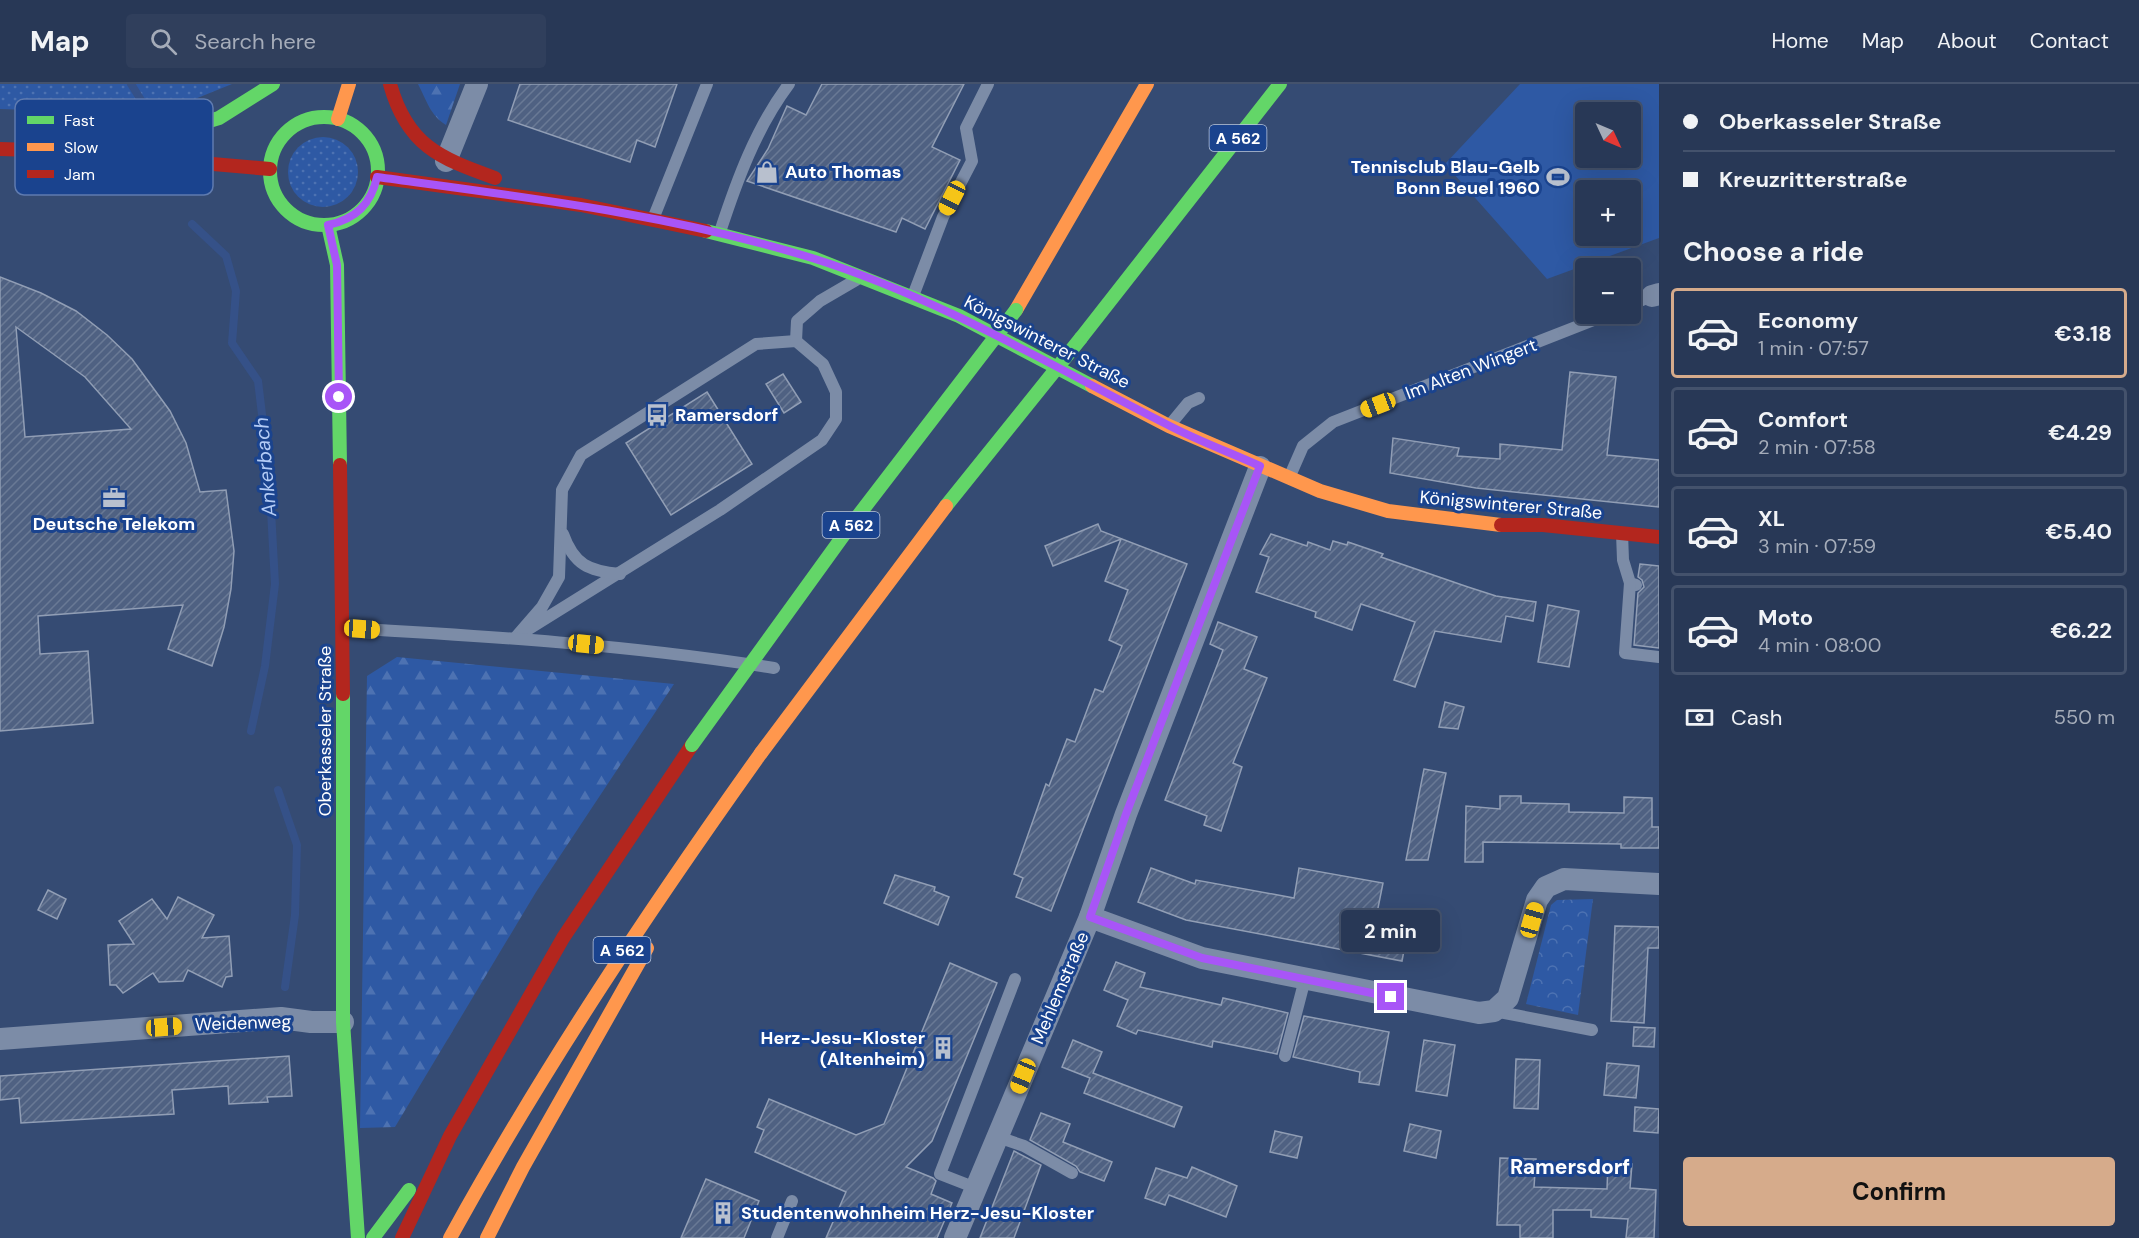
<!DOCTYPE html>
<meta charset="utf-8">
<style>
body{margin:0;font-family:"DM Sans",sans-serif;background:#303f5c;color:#f1f3f6;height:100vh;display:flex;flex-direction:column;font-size:22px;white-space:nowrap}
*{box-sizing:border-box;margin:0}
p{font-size:20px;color:#a5acb9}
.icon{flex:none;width:33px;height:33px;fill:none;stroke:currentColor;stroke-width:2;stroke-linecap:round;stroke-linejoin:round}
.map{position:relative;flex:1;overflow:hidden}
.side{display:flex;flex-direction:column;background:#283856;width:480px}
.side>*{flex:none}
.banner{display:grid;align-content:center;height:132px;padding:0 24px;background:#283856}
.needle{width:39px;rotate:134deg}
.tools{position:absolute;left:1575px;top:18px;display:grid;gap:12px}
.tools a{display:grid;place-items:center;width:66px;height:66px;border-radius:6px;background:#283856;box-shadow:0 6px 24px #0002,0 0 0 2px #44526c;font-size:30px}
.end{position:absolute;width:27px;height:27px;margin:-14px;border:8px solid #a855f7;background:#fff;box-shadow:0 0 0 3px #fff}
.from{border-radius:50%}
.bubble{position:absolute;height:42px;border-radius:6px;background:#283856;box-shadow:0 6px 24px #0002,0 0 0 2px #44526c;font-size:20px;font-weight:700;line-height:42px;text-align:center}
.car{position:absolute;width:18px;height:36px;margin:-18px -9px;border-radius:8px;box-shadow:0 0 4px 2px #0007;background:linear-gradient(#f5c518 24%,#345 0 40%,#f5c518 0 76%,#345 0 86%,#f5c518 0)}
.banner b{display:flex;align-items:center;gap:21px;height:57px;font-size:22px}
.banner b+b{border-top:2px solid #44526c}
.banner i{width:15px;height:15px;background:#f1f3f6}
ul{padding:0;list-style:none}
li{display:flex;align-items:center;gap:18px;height:90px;margin:0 12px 9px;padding:0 12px;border:3px solid #44526c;border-radius:6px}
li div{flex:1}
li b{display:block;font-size:22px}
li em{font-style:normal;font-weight:700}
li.current{border-color:#d6ab8b}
li>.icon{width:54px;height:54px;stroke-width:1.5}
h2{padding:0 24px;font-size:27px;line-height:72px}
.pay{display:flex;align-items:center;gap:15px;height:66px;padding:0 24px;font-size:22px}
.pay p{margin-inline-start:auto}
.primary-button{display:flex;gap:12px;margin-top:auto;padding:12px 24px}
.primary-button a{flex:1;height:69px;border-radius:6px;background:#d6ab8b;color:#111;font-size:24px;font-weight:700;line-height:69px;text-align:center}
header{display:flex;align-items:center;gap:36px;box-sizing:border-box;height:84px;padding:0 30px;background:#283856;border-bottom:2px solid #44526c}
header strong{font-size:28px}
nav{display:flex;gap:33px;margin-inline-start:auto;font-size:21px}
.search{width:420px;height:54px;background:#303f5c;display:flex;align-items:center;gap:15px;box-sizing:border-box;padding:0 21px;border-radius:6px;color:#a5acb9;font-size:22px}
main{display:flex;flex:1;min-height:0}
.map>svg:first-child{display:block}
.grass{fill:url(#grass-dots)}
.forest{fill:url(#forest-firs)}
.park{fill:url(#park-crowns)}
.pitch{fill:#2e59a4;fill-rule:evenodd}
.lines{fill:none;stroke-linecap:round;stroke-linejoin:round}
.stream{stroke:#355188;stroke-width:8}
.building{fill:url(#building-hatch);stroke:#919eb5;stroke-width:1.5;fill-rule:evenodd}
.lane{stroke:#7c8ca7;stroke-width:12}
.street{stroke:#7c8ca7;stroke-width:22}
.fast{stroke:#63d668;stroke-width:14}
.slow{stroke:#ff974d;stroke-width:14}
.jam{stroke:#b3261e;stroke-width:14}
.fast-bridge{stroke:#63d668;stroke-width:14}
.slow-bridge{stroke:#ff974d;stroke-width:14}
.route{stroke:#a855f7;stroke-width:8}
.labels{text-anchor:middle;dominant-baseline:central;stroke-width:6;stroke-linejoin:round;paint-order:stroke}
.shield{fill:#1a438e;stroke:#bac7dd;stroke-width:1.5}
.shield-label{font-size:16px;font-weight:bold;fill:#fff}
.poi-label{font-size:18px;font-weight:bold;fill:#fff;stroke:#1a438e;text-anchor:start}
.street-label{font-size:18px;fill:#fff;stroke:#1a438e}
.water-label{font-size:20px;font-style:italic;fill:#b3cbf5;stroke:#1a438e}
.quarter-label{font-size:21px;font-weight:bold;fill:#fff;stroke:#1a438e}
.key{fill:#1a438e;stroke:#5f7bb0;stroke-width:1.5}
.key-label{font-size:16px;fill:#fff}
</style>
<header>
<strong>Map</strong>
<div class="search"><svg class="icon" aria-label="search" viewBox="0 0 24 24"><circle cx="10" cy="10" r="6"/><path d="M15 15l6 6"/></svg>Search here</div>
<nav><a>Home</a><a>Map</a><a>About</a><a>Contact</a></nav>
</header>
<main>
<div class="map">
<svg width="1659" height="1154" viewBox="0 0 1659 1154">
<defs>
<pattern id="grass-dots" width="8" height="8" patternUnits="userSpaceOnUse" patternTransform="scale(1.5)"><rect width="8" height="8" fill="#2e59a4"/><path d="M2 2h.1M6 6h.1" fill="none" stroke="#4d72b2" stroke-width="1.8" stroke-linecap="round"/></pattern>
<pattern id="forest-firs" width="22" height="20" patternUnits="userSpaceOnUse" patternTransform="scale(1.5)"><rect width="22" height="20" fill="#2e59a4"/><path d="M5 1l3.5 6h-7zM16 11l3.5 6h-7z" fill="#4d72b2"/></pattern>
<pattern id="park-crowns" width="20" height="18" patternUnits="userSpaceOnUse" patternTransform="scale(1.5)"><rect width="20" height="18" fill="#2e59a4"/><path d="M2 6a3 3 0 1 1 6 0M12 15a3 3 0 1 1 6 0" fill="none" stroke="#4d72b2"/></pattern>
<pattern id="building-hatch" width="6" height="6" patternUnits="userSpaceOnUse" patternTransform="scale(1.5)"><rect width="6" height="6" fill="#4f6182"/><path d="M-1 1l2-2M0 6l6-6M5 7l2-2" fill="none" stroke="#697995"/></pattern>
</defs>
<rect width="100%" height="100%" fill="#354b73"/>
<g class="grass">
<polygon points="0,0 232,0 158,30 0,25"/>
<circle cx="323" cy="88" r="35"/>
</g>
<g class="forest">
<path d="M418,0H460L446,41C430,31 427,17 418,0Z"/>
<polygon points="397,573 674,600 536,808 395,1043 360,1044 367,592"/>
</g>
<polygon class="park" points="1593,815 1578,931 1526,920 1551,821 1557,816"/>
<path class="pitch" d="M1520,0H1659V154L1547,195L1445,80ZM1586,28H1630V74H1586ZM1586,106H1630V152H1586Z"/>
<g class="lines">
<g class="stream">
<polyline points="131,0 141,16"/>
<polyline points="192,140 226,172 236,207 232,259 258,297 269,389 275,500 265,582 251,647"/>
<polyline points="278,706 297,761 295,831 285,903"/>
</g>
</g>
<g class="building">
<polygon points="520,0 677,0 655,63 637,56 630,78 508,36"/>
<polygon points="822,0 964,0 932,63 960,76 925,145 902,134 896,148 747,97 768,65 787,22 806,31"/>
<path d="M0,193L41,209L76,227L107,251L132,275L170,327L186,359L200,408L226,406L234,467L231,505L224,543L212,582L168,565L183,521L38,532L40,570L88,567L93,639L0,647ZM16,243L85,293L131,345L25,353Z"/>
<polygon points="1570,288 1616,293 1607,371 1659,376 1659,423 1476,404 1390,389 1393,354 1459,364 1457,372 1500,375 1500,360 1562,366"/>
<polygon points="783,290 801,318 784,329 766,300"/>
<polygon points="707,308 752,380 671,431 626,359"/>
<polygon points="1098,440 1101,447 1187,480 1051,827 1016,813 1023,794 1014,790 1046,700 1049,702 1067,655 1075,658 1095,605 1103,608 1122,562 1109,556 1128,506 1105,497 1121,455 1053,482 1045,462"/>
<polygon points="1271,450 1307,462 1308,458 1330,466 1333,457 1347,461 1348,458 1383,470 1381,473 1468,503 1496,512 1536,518 1533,537 1506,532 1501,558 1435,547 1415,603 1394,596 1415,538 1361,520 1352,546 1315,533 1316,528 1256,508 1269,473 1260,470"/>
<polygon points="1640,480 1659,482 1659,564 1634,561 1638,509 1644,503 1642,496 1638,493"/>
<polygon points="1548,521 1579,527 1569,583 1538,578"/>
<polygon points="1218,538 1257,553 1244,585 1267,594 1233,679 1242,683 1221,747 1204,741 1207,732 1165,716 1223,566 1210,560"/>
<polygon points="1445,618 1464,623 1458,645 1439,643"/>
<polygon points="1424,685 1446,689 1428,776 1406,776"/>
<polygon points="1500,712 1521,712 1521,719 1569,720 1569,728 1624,729 1624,713 1652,714 1652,743 1659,743 1659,764 1621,764 1621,760 1483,758 1483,778 1465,778 1466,722 1500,725"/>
<polygon points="1151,784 1195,800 1196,796 1294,814 1299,784 1383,799 1375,839 1408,845 1402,877 1186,836 1138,818"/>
<polygon points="895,791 935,803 934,807 949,813 938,841 884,819"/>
<polygon points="48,806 66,815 57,835 38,826"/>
<polygon points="178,813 214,831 202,854 229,852 232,892 226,893 222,903 188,886 183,897 159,898 153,889 123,909 116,901 110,901 108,861 134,860 119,837 152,815 167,835"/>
<polygon points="1615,842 1659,843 1659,864 1648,864 1644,939 1611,937"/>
<polygon points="1116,878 1145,889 1140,903 1221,921 1223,914 1288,929 1277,970 1213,957 1212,963 1138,946 1136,950 1117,942 1128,916 1104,906"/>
<polygon points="950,879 997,899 932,1057 906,1083 933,1094 936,1097 931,1110 952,1119 937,1154 826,1154 846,1108 755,1068 764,1046 757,1043 769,1015 856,1051 884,1040"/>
<polygon points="1304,932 1389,948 1379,1001 1359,998 1360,988 1293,973"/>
<polygon points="1634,943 1655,944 1654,963 1633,962"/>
<polygon points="1073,956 1102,968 1093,989 1182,1023 1174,1043 1084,1009 1090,994 1062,983"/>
<polygon points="1424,956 1455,961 1447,1012 1416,1007"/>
<polygon points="289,972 292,1012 267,1013 268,1018 229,1020 228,1002 172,1006 174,1030 21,1039 19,1014 0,1016 0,992"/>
<polygon points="1516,975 1540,976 1538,1025 1514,1024"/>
<polygon points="1607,979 1639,982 1636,1014 1604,1011"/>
<polygon points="1635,1023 1659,1025 1658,1049 1634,1047"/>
<polygon points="1041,1029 1070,1040 1063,1058 1112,1078 1104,1097 1080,1088 1076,1082 1030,1056"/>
<polygon points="1410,1040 1441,1047 1436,1074 1404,1067"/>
<polygon points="1275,1047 1302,1053 1297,1074 1270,1068"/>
<polygon points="1014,1067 1041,1081 1014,1154 980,1154"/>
<polygon points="1500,1074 1536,1075 1534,1103 1607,1105 1608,1079 1632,1080 1630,1104 1656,1106 1654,1154 1626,1154 1628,1135 1591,1133 1591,1126 1553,1126 1553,1154 1520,1154 1520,1141 1497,1141"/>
<polygon points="1192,1083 1237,1102 1226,1133 1169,1111 1165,1121 1145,1114 1156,1084 1187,1094"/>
<polygon points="706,1095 759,1117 744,1154 681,1154"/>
</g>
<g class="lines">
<g class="lane">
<polyline points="653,135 707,0"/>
<path d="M720,148C737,96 756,44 789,0"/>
<polyline points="913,212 943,133 972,77 966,44 988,0"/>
<polyline points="1630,221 1652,212"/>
<polygon points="796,257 823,280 836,308 836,335 822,356 720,426 516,553 542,523 559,493 562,406 581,371 756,260"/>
<polyline points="796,257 797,237 820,217 856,196"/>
<polyline points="1169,342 1188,319 1199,314"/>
<polyline points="1289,394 1303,362 1333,338 1609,230"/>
<polyline points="1622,449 1623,476 1630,499 1636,501"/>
<path d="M563,450C574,481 589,487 620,490"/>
<polyline points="1630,499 1625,569 1659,573"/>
<path d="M344,544C488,552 631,561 774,584"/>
<polyline points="1494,927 1592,946"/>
<polyline points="1285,972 1305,895"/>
<polyline points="998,1053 1024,1062 1072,1089"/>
<polyline points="976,1104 940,1090 1015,895"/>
<polyline points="777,1154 792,1117"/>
</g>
<g class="street">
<polyline points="446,77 477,0"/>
<polyline points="1652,212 1659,210"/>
<polyline points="1090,833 1202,874 1479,929 1494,927 1508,914 1537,816 1546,803 1564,795 1659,800"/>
<polyline points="0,955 281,934 311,938 343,938"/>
<polyline points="955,1154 1090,833 1126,730 1260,383"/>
</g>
<g class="fast">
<circle cx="324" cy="87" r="54"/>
<polyline points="105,58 170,49 219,34 273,0"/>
<polyline points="328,141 337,181 340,381"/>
<polyline points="706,147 813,174 959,232 1092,302"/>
<polyline points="1081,254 1280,0"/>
<polyline points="343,610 343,938 358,1154"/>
<polyline points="373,1154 409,1106"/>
</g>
<g class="slow">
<polyline points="338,35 349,0"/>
<polyline points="1016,226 1147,0"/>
<polyline points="1092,302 1169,342 1320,407 1388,427 1501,441"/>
<path d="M450,1154C543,985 649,826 761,669"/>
<polyline points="487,1154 523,1083 647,864"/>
</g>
<g class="jam">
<path d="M390,0C407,61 439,74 495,94"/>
<polyline points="0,65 63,67 270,85"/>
<polyline points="377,93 581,121 706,147"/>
<polyline points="340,381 343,610"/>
<polyline points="1501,441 1543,441 1659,453"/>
<polyline points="402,1154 450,1052 563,854 692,661"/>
</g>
<g class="fast-bridge">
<polyline points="946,422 1081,254"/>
<polyline points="692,661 851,441 1016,226"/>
</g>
<polyline class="slow-bridge" points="761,669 946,422"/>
</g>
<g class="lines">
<path class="route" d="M339,313L337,181L328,141C356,135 371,120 377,93C523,113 671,130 812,174C937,213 1050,281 1166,340C1196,356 1229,368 1260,382L1126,730L1090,833L1202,874L1391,913"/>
</g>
<defs>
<g id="shop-bare" transform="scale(1.8)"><path d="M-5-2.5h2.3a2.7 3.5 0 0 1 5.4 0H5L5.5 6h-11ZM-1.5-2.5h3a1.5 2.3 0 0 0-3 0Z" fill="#b8c0ce" stroke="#1a438e" stroke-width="2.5" paint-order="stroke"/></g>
<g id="stadium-bare" transform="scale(1.8)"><path d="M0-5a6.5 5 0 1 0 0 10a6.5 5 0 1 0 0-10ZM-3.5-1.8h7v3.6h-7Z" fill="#b8c0ce" stroke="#1a438e" stroke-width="2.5" paint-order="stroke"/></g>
<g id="bus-bare" transform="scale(1.8)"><path d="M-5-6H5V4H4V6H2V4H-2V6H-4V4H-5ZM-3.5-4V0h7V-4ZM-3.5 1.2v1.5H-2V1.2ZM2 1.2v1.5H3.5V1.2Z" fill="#b8c0ce" stroke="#1a438e" stroke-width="2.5" paint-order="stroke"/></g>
<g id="office-bare" transform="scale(1.8)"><path d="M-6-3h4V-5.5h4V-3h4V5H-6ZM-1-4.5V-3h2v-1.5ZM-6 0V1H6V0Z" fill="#b8c0ce" stroke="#1a438e" stroke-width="2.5" paint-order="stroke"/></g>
<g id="building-bare" transform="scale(1.8)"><path d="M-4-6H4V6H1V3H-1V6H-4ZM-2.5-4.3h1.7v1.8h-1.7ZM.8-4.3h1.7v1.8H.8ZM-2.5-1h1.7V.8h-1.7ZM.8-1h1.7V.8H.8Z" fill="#b8c0ce" stroke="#1a438e" stroke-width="2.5" paint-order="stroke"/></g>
</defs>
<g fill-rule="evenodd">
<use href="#shop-bare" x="767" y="88"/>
<use href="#stadium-bare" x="1558" y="93"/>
<use href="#bus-bare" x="657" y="331"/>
<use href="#office-bare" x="114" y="414"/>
<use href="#building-bare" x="943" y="964"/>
<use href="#building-bare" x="723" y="1129"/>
</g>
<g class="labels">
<g class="shield">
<rect x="1209.5" y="41" width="57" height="26" rx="4.5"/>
<rect x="822.5" y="428" width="57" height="26" rx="4.5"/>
<rect x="593.5" y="853" width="57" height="26" rx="4.5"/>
</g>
<g class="shield-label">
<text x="1238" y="54">A 562</text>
<text x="851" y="441">A 562</text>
<text x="622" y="866">A 562</text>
</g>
<g class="poi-label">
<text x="1540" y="83" text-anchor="end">Tennisclub Blau-Gelb<tspan x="1540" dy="21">Bonn Beuel 1960</tspan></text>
<text x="785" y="88">Auto Thomas</text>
<text x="675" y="331">Ramersdorf</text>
<text x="114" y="440" text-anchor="middle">Deutsche Telekom</text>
<text x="925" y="954" text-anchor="end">Herz-Jesu-Kloster<tspan x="925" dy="21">(Altenheim)</tspan></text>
<text x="741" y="1129">Studentenwohnheim Herz-Jesu-Kloster</text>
</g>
<g class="street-label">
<text transform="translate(1047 258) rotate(27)">Königswinterer Straße</text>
<text transform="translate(1471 285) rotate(-21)">Im Alten Wingert</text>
<text transform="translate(1511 421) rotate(5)">Königswinterer Straße</text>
<text transform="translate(325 647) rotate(-90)">Oberkasseler Straße</text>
<text transform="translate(1060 904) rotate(-67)">Mehlemstraße</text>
<text transform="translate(243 939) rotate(-2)">Weidenweg</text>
</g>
<g class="water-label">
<text transform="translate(265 383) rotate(-95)">Ankerbach</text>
</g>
<g class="quarter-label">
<text x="1570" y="1083">Ramersdorf</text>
</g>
</g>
<rect x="15" y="15" width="198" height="96" rx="9" class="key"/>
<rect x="27" y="32" width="27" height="8" fill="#63d668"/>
<rect x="27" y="59" width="27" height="8" fill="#ff974d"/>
<rect x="27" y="86" width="27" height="8" fill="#b3261e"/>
<g class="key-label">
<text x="64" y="42">Fast</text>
<text x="64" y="69">Slow</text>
<text x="64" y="96">Jam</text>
</g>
</svg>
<div class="tools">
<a><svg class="needle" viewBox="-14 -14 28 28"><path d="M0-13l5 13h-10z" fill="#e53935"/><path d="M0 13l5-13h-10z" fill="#a5acb9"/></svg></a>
<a>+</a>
<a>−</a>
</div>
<i class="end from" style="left:339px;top:313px"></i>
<i class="end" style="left:1391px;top:913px"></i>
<div class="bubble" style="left:1341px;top:826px;width:99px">2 min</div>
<i class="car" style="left:952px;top:114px;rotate:207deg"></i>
<i class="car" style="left:1378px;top:321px;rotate:249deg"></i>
<i class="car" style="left:362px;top:545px;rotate:94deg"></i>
<i class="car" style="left:586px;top:560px;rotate:96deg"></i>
<i class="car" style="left:1532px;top:836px;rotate:16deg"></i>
<i class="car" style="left:164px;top:943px;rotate:86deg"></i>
<i class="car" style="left:1023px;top:992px;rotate:202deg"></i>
</div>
<section class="side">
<div class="banner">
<b><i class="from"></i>Oberkasseler Straße</b>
<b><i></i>Kreuzritterstraße</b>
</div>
<h2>Choose a ride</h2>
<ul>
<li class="current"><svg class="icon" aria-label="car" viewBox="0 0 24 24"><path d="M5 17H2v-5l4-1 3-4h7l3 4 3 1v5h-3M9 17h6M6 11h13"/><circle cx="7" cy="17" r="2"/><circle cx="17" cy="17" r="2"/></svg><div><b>Economy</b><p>1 min · 07:57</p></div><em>€3.18</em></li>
<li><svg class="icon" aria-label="car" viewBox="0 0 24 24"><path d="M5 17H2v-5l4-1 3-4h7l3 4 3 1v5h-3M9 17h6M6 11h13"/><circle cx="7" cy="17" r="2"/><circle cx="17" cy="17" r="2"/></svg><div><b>Comfort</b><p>2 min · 07:58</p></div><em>€4.29</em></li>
<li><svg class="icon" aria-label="car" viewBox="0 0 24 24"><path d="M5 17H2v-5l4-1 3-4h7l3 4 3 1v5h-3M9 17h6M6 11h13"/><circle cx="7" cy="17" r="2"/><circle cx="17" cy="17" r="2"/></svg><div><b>XL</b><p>3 min · 07:59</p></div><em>€5.40</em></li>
<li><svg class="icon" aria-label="car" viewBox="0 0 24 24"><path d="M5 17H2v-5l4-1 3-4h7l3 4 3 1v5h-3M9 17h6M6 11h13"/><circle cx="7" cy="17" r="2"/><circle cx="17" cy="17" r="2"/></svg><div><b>Moto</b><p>4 min · 08:00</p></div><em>€6.22</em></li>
</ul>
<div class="pay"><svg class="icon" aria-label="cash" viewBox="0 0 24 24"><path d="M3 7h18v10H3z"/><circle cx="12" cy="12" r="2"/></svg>Cash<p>550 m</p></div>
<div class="primary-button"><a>Confirm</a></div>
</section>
</main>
